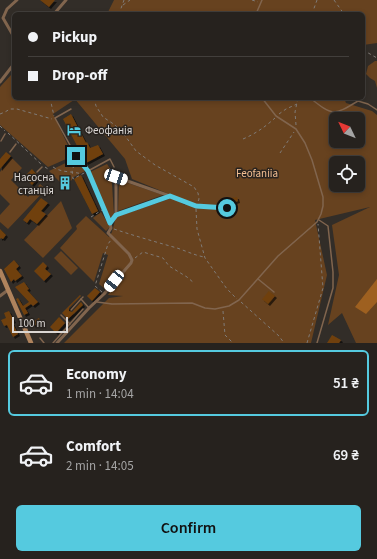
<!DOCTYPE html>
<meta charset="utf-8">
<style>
body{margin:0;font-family:"Source Sans 3",sans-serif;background:#2e2a27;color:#f1f3f6;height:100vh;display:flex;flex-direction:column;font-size:15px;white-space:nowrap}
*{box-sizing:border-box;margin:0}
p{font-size:13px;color:#a4a4a4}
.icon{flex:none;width:22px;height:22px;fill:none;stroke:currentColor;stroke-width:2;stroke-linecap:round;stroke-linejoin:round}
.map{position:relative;height:343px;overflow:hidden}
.drawer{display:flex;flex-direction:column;background:#26221e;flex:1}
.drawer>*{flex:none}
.guide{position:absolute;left:12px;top:12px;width:353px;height:88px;border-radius:6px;box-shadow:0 2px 6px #0003,0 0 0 1px #423f3c;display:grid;align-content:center;height:88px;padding:0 16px;background:#26221e}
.needle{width:26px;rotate:313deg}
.controls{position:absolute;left:329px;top:112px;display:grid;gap:8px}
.controls a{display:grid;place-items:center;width:36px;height:36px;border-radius:6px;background:#26221e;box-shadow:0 2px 6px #0003,0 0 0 1px #423f3c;font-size:20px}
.scale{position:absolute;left:12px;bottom:10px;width:56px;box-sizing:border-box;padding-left:4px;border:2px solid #dbd7d4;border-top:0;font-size:11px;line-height:14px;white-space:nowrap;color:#dbd7d4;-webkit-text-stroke:3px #28231f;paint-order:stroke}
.end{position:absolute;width:18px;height:18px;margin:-9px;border:5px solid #55cadf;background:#111;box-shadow:0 0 0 2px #111}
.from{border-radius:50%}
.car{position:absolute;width:12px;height:24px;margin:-12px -6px;border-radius:5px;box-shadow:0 0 3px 1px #0007;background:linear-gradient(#fff 24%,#345 0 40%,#fff 0 76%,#345 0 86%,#fff 0)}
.guide b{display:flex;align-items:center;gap:14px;height:38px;font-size:15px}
.guide b+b{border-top:1px solid #423f3c}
.guide i{width:10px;height:10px;background:#f1f3f6}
ul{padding:7px 0 0;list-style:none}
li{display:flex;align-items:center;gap:12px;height:66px;margin:0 8px 6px;padding:0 8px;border:2px solid transparent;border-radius:6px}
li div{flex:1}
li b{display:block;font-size:15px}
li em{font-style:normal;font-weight:600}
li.selected{border-color:#55cadf}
li>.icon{width:36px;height:36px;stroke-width:1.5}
.primary-button{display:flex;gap:8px;margin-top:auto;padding:8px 16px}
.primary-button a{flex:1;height:46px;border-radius:6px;background:#55cadf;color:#111;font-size:16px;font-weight:600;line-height:46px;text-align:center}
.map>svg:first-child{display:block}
.green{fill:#67421f;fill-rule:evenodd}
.water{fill:#9e6020}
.building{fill:#6f400e;filter:url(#shadow)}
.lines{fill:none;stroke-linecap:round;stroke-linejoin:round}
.path{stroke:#807b77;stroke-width:1;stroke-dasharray:3 3;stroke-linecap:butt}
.lane{stroke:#81654e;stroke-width:1.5}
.street{stroke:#81654e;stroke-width:3}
.secondary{stroke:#af835d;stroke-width:4.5}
.route{stroke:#55cadf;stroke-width:5}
.labels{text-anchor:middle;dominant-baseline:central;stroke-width:3;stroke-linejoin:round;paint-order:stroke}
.poi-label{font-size:11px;fill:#dbd7d4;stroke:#28231f;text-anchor:start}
.park-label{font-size:11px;fill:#f4bf92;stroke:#28231f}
</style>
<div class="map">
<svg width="377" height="343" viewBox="0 0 377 343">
<defs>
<filter id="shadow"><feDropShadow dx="2" dy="2" stdDeviation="0" flood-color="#0009"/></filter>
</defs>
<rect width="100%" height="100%" fill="#322d28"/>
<g class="green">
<polygon points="114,0 377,0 377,43 363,45 363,14 107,14"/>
<polygon points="375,61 377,61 377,88 375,81 370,78 366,74 368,66"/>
<polygon points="11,75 14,78 14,98 72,98 74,100 53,114 73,156 48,167 0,125 0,87"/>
<path d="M74,98H344L346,103L372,111L377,115V343H356L342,313L328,325L339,275L332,225L370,207L315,220L327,275L311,343H64L109,298L123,296L108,295L116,280L106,290L99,284L108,255L103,253L94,282L60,248L77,229L76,226L86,216L109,237L112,232L116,217L172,198L185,205L186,201L132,179L125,159ZM336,119H358V141H336ZM336,163H358V185H336Z"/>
<polygon points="12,158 22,168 11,180 28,197 40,184 46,189 8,229 0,222 0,215 10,204 0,194 0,172"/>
<polygon points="76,158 85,171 72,178 72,180 63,185 49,171"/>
<polygon points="107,164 111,170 114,214 110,219 90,172"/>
<polygon points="119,180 163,195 118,211"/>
<polygon points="61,201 72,228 43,258 24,240"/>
<polygon points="101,212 110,227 106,231 93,218"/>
<polygon points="61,251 78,268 71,275 54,258"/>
</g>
<polygon class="water" points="377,279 377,302 366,314 355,307"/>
<g class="building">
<polygon points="40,0 55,0 49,7"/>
<polygon points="71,114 86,143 87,142 90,148 98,145 103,154 86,163 63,119"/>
<polygon points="6,152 11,156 0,169 0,159"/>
<polygon points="32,169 39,177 32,185 24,177"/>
<polygon points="81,175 98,211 92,214 74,179"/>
<polygon points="237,197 238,201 235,202 235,204 227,206 226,199"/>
<polygon points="41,198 48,203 41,211 46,214 37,224 30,219 27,223 23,220"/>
<polygon points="0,229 6,235 3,239 1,238 0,239"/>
<polygon points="14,260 19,266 16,269 22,276 15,281 14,279 11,282 4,269"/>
<polygon points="43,262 47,266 45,269 51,274 44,281 34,271"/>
<polygon points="24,282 29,289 27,290 38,302 33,306 31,304 25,308 28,313 24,315 16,299 18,298 23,306 29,302 15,287"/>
<polygon points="95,288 100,292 92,301 87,296"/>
<polygon points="269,291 275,296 268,304 262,299"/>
<polygon points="80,295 81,296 69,308 69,311 72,312 81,302 83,305 68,319 62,313"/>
<polygon points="9,311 14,321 12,322 18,334 13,337 7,325 4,326 1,320 6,318 4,313"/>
<polygon points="59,317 65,323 56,333 50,327"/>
<polygon points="39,318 42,324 38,326 37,324 34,326 32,322"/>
<polygon points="332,335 341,340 339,343 327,343"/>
</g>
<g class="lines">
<g class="path">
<polyline points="252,0 258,2"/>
<polyline points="334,0 344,14"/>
<polyline points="123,5 130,0"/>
<polyline points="119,14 124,0"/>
<polyline points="312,14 317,0"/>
<polyline points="363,50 377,58"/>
<polyline points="50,98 54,116"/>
<polyline points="94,98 96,106 103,117 115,125 126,137 136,151 155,165 194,187 198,193 199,199 197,204"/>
<polyline points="0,114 5,112 10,109 17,109 52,119"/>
<polyline points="279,114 286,109 297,104"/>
<polyline points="296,125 295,112 298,98"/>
<polyline points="0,126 5,131"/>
<polyline points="8,133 42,165"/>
<path d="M243,139C255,134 265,127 275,118"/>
<polyline points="280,153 294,132"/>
<polyline points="77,160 72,170 73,179 86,172"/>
<polyline points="45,167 48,169"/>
<path d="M53,167C62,173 72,171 82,174"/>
<polyline points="196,209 197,229 205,258 227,289 237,299"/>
<polyline points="91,217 102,210"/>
<path d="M114,229C135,236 156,242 177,248C186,251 194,255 204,257"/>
<polyline points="135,258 143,252 163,258 169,266 187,277 194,283"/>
<polyline points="102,292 95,286 108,244 111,240"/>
<polyline points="241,302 279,336 284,343"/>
<polyline points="223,311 225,335 233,343"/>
<polyline points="307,343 323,288 318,224"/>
</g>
<g class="lane">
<polyline points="256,14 262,0"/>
<path d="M310,98C333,116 333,116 358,101L368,104L377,110"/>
<polyline points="71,109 55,118 76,156 88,171 110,159 114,167"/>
<polyline points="1,141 5,134"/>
<polyline points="10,152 16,144"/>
<polyline points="88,171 110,223"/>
<polyline points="37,172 42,167"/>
<polyline points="170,196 196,206 227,208"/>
<polyline points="258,279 274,292"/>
<polyline points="83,297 81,299 89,308"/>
<polyline points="97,302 112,304 192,303 205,308 215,309 229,306 239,300 278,256 317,222 321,214 323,206 323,197 312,160 305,143 296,129 276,116 262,98"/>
<polyline points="71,310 81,299"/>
<polyline points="61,315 70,324"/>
<polyline points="40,338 44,343"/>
<polyline points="53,343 83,309"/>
<polyline points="317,343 333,288 333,272 328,226 319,220"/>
</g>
<g class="street">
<polyline points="54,14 66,0"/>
<polyline points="14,37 3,18 7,9 17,0"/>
<polyline points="0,82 14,64"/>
<polyline points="0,296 8,290"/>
<polyline points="57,343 89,308 104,294 131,263 132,260 129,254 108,233 111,228 110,223 116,215 170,196 116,177 116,215"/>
</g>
<polyline class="secondary" points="0,271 31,343"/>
</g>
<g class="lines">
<polyline class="route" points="76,156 88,171 110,223 116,215 170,196 196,206 227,208"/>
</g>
<defs>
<g id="hotel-bare" transform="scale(1.08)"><path d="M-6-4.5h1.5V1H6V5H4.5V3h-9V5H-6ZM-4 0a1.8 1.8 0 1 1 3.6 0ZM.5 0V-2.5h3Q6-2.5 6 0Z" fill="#55cadf" stroke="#28231f" stroke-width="2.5" paint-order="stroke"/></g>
<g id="building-bare" transform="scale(1.08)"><path d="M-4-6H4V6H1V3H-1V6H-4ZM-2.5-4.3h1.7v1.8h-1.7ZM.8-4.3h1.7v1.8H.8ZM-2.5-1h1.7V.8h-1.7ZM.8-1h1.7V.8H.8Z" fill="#55cadf" stroke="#28231f" stroke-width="2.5" paint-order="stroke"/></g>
</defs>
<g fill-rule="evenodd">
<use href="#hotel-bare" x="74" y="130"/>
<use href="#building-bare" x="65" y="183"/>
</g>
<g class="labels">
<g class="poi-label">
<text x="85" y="130">Феофанія</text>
<text x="54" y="177" text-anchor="end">Насосна<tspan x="54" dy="13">станція</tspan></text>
</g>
<g class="park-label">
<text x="257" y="173">Feofaniia</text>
</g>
</g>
</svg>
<div class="controls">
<a><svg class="needle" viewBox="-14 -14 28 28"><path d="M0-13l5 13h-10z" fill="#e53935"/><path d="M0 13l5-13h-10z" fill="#a4a4a4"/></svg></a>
<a><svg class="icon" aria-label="locate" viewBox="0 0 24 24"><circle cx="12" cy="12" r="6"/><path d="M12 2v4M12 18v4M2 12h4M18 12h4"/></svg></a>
</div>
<div class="scale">100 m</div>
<i class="end from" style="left:227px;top:208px"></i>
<i class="end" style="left:76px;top:156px"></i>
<i class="car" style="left:116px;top:177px;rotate:109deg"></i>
<i class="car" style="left:114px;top:281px;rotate:218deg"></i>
<div class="guide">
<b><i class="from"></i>Pickup</b>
<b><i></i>Drop-off</b>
</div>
</div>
<section class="drawer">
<ul>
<li class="selected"><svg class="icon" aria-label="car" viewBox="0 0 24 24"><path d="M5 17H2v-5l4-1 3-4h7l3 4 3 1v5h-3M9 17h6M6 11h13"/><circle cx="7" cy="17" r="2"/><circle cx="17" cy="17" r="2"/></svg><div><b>Economy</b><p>1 min · 14:04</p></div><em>51 ₴</em></li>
<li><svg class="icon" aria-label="car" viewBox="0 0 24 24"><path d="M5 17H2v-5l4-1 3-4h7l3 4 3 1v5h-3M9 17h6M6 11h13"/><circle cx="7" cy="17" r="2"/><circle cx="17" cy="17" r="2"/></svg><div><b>Comfort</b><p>2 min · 14:05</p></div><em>69 ₴</em></li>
</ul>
<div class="primary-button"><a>Confirm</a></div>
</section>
